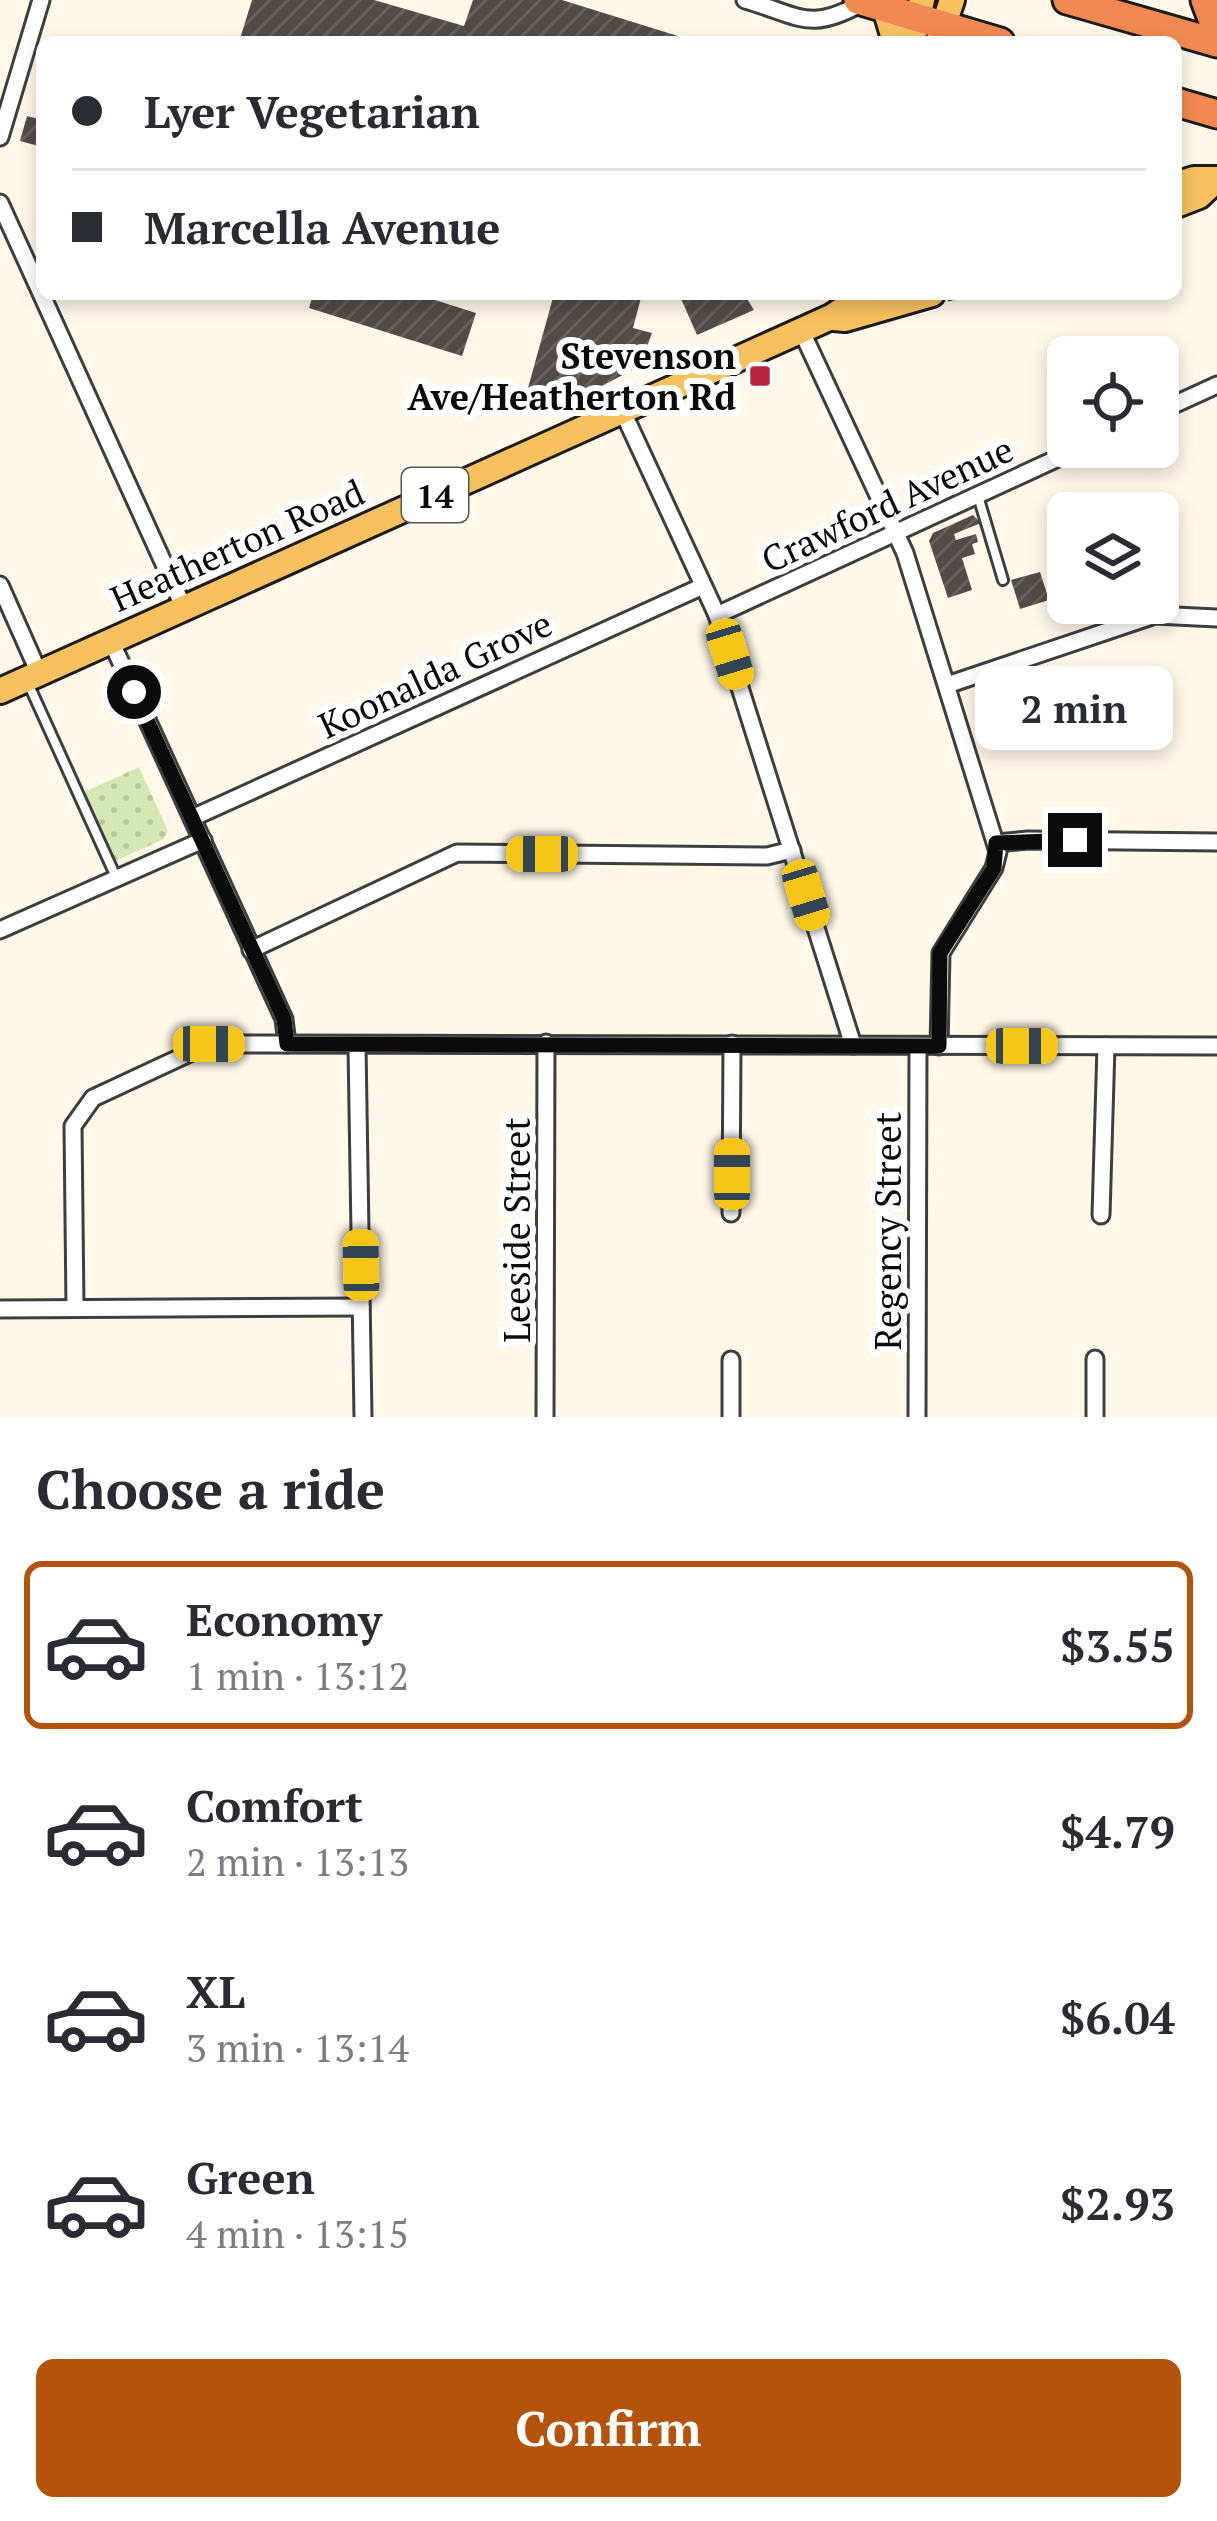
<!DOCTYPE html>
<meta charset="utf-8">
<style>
body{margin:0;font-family:"PT Serif",serif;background:#f2f2f3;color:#2b2b33;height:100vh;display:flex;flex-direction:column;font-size:45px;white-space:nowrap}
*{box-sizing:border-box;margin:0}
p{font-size:39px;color:#7c7c81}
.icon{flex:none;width:66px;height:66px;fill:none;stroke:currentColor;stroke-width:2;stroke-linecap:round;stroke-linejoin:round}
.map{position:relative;height:1417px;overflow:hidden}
.panel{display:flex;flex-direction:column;background:#fff;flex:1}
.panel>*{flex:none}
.guide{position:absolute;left:36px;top:36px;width:1146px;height:264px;border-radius:18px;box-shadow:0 6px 18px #0003;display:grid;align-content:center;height:264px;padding:0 36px;background:#fff}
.buttons{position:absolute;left:1047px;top:336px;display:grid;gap:24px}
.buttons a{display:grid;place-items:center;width:132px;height:132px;border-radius:18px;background:#fff;box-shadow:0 6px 18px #0003;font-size:60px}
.end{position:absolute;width:54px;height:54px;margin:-27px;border:15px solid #0b0b0b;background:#fff;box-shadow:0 0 0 6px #fff}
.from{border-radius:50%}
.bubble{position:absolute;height:84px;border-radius:18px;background:#fff;box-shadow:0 6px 18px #0003;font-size:39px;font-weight:700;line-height:84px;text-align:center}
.car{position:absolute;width:36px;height:72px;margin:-36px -18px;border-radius:15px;box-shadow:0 0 9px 3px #0007;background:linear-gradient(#f5c518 24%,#345 0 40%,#f5c518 0 76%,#345 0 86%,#f5c518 0)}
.guide b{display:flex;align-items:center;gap:42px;height:114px;font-size:45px}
.guide b+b{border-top:3px solid #e1e1e2}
.guide i{width:30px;height:30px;background:#2b2b33}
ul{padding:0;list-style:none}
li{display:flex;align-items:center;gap:36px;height:168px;margin:0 24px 18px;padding:0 12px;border:6px solid transparent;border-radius:18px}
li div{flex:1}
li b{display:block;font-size:45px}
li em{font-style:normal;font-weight:700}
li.on{border-color:#b45309}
li>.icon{width:108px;height:108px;stroke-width:1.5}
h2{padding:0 36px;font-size:54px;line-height:144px}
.primary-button{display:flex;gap:24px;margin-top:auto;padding:24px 36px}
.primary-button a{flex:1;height:138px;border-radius:18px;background:#b45309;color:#fff;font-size:48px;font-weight:700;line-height:138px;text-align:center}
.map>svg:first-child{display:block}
.park{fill:url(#park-dots)}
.building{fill:url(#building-hatch)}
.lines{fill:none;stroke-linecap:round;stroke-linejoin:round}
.lane-casing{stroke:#3e3e3e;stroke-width:14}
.street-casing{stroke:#3e3e3e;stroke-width:21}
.primary-casing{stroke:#1c1c1c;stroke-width:30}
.highway-casing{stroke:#1c1c1c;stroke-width:33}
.path{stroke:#2d2d2d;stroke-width:3;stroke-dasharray:12 6;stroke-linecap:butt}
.lane{stroke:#fff;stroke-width:8}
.street{stroke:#fff;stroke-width:15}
.primary{stroke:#f8c160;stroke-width:24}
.highway{stroke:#f38952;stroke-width:27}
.route{stroke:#0b0b0b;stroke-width:15}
.poi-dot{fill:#b9253d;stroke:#fff;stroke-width:4.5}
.labels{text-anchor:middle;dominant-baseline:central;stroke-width:12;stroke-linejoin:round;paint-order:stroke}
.shield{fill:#fff;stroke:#545454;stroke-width:3}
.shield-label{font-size:33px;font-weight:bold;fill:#0b0b0b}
.poi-label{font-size:36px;font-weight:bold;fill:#0b0b0b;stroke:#fff;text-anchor:end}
.street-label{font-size:36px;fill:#0b0b0b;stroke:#fff}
</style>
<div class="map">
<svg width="1217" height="1417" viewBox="0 0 1217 1417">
<defs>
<pattern id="park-dots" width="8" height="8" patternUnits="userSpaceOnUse" patternTransform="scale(3)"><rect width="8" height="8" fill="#d5e8b4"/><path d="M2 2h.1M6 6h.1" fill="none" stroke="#b6c699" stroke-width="1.8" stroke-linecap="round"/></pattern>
<pattern id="building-hatch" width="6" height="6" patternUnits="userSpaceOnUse" patternTransform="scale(3)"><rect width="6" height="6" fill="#534b47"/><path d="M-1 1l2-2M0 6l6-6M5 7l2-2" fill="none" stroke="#67605d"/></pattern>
</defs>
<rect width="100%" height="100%" fill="#fff8e9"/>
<polygon class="park" points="139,767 168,831 164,839 113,862 82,793"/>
<g class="building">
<polygon points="252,0 374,0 464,26 473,0 562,0 694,41 601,42 586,37 584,42 239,42"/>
<polygon points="27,116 42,120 42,147 20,141"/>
<polygon points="313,294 416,294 476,313 462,356 309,308"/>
<polygon points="554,294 642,294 633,328 652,333 640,366 575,400 528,388"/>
<polygon points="679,294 744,294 754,310 697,335"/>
<polygon points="973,515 981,523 954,534 956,540 976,534 978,542 972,544 975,554 962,558 972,590 948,598 929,541 933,533"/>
<polygon points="1040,572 1049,600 1020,609 1011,580"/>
</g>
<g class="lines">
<g class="lane-casing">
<g id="lane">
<polyline points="978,496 1003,580"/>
<polyline points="28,683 116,877"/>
</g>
</g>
<g class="street-casing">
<g id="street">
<path d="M745,0C801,16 808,33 864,2"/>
<polyline points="0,137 41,0"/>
<polyline points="0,203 184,608"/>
<polyline points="801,330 905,553 998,852 994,868 941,953 939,1046"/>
<polyline points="622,410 717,615 853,1045"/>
<polyline points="1158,412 1217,385"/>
<polyline points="0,585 39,673"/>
<polyline points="717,615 1082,447"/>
<polyline points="111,641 284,1019 287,1044"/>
<polyline points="947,685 1155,615 1217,618"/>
<polyline points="192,818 703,586"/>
<polyline points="996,843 1028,840 1217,842"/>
<polyline points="0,930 203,840"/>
<polyline points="251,950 457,853 767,856 792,850"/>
<polyline points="357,1046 363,1417"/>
<polyline points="731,1213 732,1044"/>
<polyline points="1101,1215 1106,1046"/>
<polyline points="75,1308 73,1126 93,1098 209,1044 1217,1046"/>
<polyline points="0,1309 361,1307"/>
<polyline points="1095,1359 1095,1417"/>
<polyline points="545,1417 546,1043"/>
<polyline points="731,1417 731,1360"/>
<polyline points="917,1417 918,1046"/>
</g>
</g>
<g class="primary-casing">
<g id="primary">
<polyline points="885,8 895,42"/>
<polyline points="912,42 922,0"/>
<polyline points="938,42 952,0"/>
<polyline points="1176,185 1194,179 1217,179"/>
<polyline points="1176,205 1199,196 1217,179"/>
<polyline points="834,318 845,319 932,294"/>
<polyline points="0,691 831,317 867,294"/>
</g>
</g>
<g class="highway-casing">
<g id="highway">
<polyline points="858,0 1000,42"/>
<polyline points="1067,0 1217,43"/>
<polyline points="1205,0 1217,32"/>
<polyline points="1176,102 1217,114"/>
</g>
</g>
<g class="path">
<polyline points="1176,138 1176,151"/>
<polyline points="948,300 969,294"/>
</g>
<use href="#lane" class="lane"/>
<use href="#street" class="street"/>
<use href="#primary" class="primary"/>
<use href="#highway" class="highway"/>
</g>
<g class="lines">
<polyline class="route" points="134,692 284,1019 287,1044 939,1046 940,953 994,868 996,843 1075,840"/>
</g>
<rect class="poi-dot" x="748" y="364" width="24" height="24" rx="6"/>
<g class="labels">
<rect class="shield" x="402" y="468" width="66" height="54" rx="9"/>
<g class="shield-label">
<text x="435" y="495">14</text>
</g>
<g class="poi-label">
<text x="736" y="355">Stevenson<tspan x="736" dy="41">Ave/Heatherton Rd</tspan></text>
</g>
<g class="street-label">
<text transform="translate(887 504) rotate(-25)">Crawford Avenue</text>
<text transform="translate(237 545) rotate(-24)">Heatherton Road</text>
<text transform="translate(435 674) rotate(-25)">Koonalda Grove</text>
<text transform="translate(516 1230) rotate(-90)">Leeside Street</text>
<text transform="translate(887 1231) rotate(-90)">Regency Street</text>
</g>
</g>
</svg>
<div class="buttons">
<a><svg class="icon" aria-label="locate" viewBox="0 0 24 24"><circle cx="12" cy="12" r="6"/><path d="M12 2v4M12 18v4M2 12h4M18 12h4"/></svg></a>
<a><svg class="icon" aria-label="layers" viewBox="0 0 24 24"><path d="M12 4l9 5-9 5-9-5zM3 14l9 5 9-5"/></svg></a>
</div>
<i class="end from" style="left:134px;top:692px"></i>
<i class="end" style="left:1075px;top:840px"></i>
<div class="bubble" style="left:975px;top:666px;width:198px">2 min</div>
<i class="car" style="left:730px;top:654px;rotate:163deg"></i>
<i class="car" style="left:542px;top:854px;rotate:270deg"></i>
<i class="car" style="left:806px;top:895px;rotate:163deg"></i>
<i class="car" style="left:209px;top:1044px;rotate:90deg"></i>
<i class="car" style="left:1022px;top:1046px;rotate:90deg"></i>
<i class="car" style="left:732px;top:1174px;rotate:0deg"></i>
<i class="car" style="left:361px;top:1265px;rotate:359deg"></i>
<div class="guide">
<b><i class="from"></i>Lyer Vegetarian</b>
<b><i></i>Marcella Avenue</b>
</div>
</div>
<section class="panel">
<h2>Choose a ride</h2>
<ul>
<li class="on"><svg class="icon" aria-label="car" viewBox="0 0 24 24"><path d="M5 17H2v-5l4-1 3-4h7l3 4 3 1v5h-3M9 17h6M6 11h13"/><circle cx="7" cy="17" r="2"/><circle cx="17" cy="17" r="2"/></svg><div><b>Economy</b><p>1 min · 13:12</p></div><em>$3.55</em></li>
<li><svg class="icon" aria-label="car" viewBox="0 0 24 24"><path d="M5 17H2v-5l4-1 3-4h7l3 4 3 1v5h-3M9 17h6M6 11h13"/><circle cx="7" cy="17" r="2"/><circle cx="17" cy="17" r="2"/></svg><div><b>Comfort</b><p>2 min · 13:13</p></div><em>$4.79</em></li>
<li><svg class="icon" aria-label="car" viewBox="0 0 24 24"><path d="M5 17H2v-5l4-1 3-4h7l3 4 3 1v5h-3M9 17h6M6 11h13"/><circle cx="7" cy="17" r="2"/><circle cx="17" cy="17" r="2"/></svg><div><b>XL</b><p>3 min · 13:14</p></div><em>$6.04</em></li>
<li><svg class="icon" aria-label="car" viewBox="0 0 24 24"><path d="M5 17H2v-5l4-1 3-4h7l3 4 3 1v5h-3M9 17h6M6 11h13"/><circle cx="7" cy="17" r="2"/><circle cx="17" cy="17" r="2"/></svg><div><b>Green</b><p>4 min · 13:15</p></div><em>$2.93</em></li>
</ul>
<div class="primary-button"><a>Confirm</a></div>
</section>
